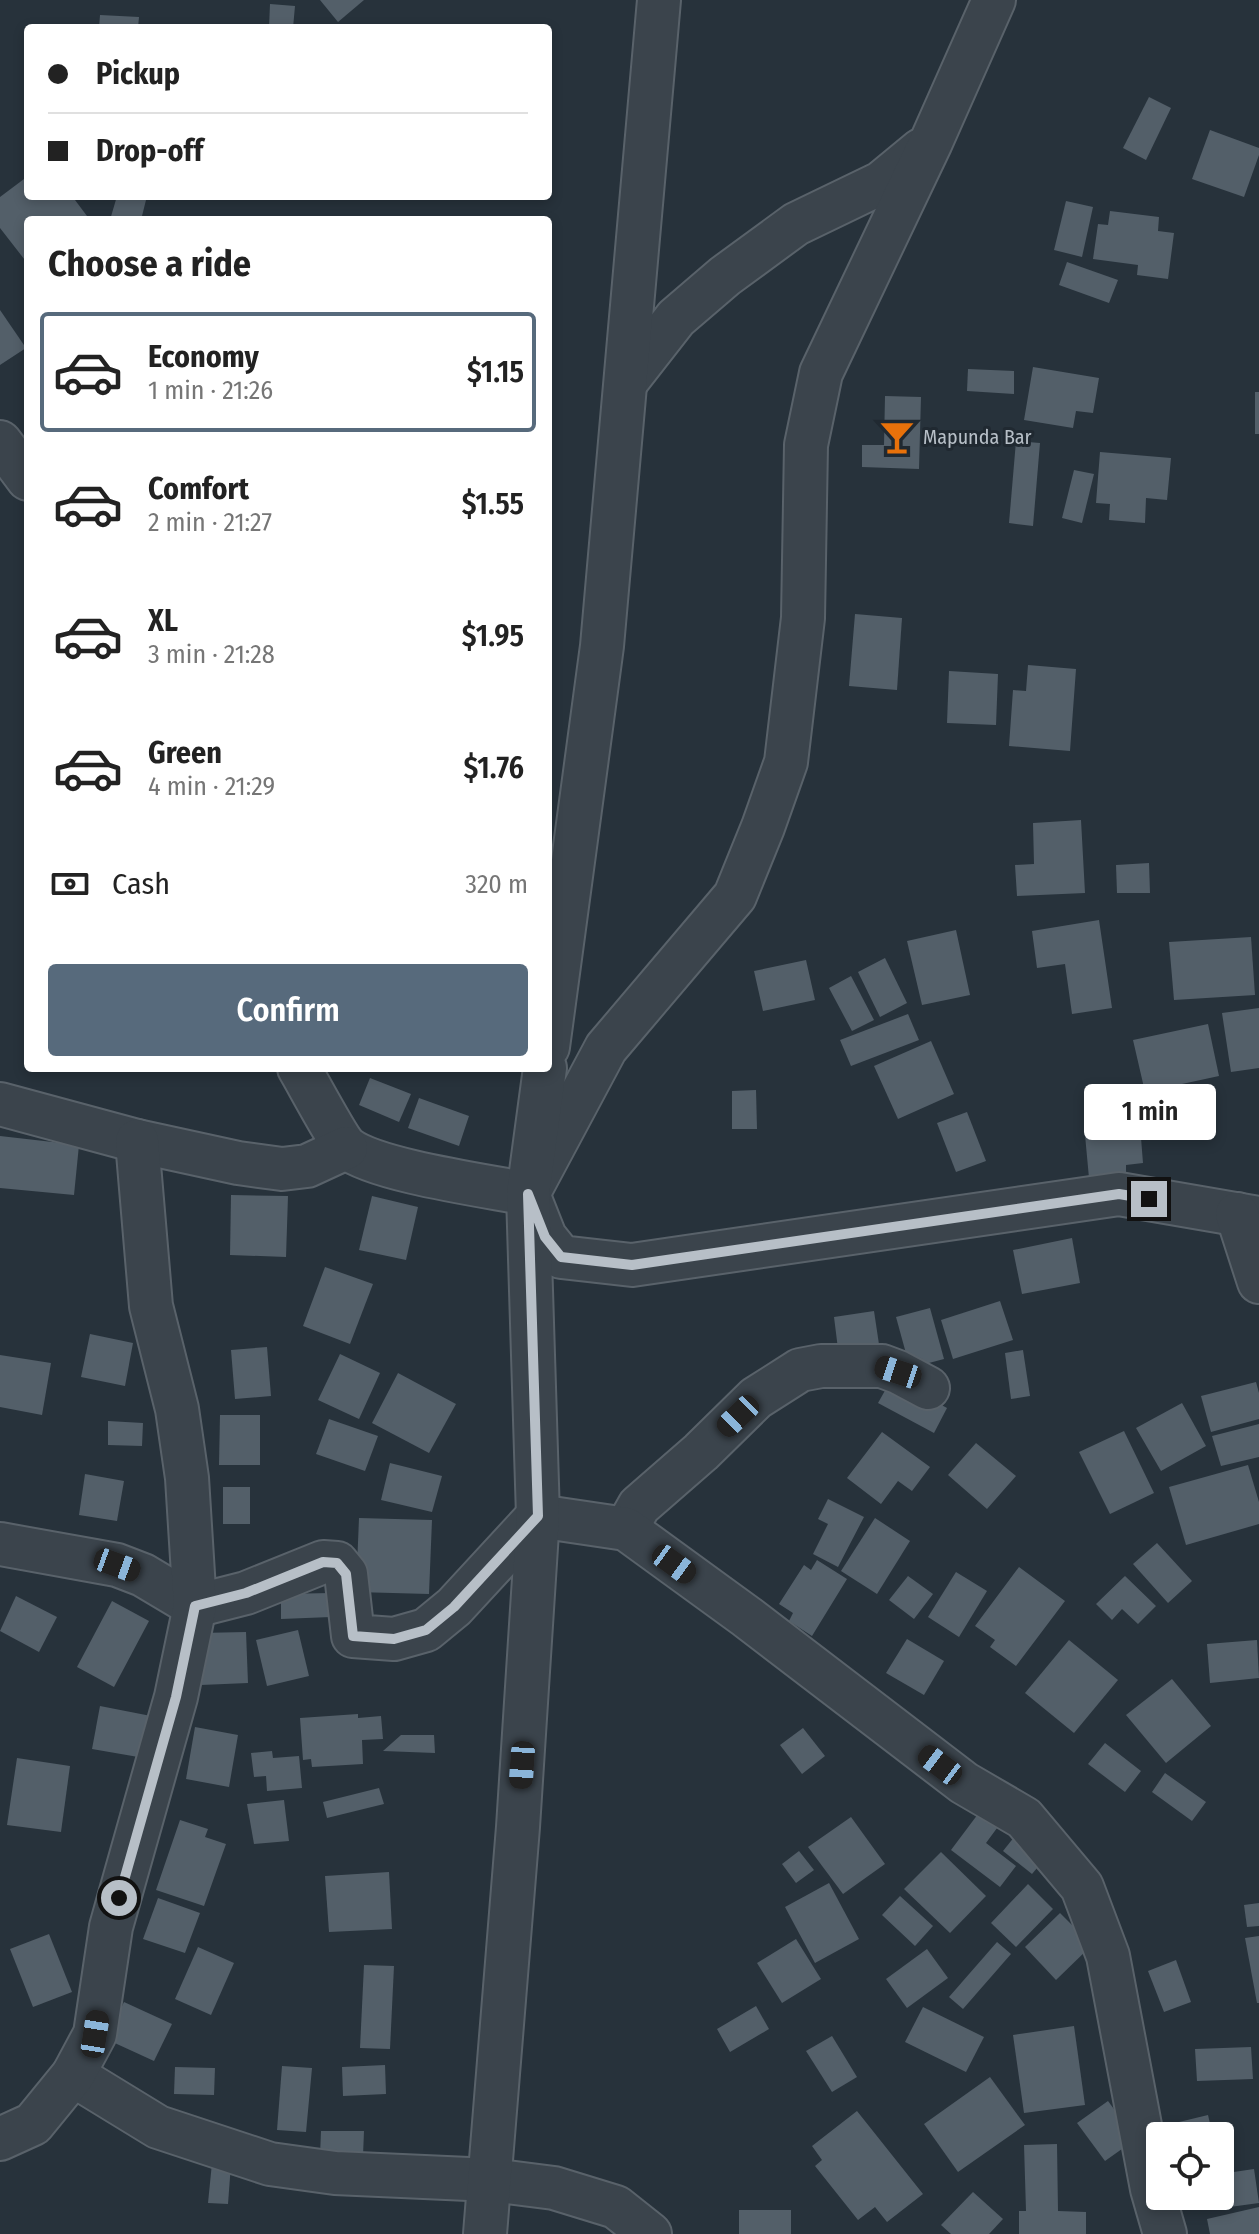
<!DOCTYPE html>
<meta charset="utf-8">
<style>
body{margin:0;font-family:"Fira Sans Condensed",sans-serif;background:#f6f6f6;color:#222;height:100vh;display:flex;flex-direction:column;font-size:30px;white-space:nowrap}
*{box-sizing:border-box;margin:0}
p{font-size:26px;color:#767676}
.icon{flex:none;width:44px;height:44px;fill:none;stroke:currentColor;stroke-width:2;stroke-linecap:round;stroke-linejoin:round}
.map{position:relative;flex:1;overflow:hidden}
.panel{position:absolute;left:24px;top:216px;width:528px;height:856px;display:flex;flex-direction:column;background:#fff;border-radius:8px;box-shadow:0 4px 12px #0003}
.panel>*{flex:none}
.hud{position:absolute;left:24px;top:24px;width:528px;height:176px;border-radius:8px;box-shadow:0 4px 12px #0003;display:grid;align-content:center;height:176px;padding:0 24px;background:#fff}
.fabs{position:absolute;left:1146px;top:2122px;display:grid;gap:16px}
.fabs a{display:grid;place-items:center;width:88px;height:88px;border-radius:8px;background:#fff;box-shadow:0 4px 12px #0003;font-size:40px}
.end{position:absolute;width:36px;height:36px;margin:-18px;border:10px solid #b7bfc7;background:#111;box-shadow:0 0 0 4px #111}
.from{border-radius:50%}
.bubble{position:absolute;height:56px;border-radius:8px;background:#fff;box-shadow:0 4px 12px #0003;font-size:26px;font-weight:600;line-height:56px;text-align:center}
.car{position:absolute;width:24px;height:48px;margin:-24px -12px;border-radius:10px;box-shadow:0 0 6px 2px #0007;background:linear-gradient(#222 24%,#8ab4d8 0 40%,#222 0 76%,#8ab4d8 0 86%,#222 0)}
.hud b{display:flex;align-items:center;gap:28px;height:76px;font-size:30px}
.hud b+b{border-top:2px solid #e0e0e0}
.hud i{width:20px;height:20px;background:#222}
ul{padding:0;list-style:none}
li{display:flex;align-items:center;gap:24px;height:120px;margin:0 16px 12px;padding:0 8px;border:4px solid transparent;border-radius:8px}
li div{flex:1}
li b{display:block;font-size:30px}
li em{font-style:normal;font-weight:600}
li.selected{border-color:#576a7c}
li>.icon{width:72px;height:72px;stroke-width:1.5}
h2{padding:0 24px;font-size:36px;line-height:96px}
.pay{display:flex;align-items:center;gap:20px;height:88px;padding:0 24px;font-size:30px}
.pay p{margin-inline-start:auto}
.button{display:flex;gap:16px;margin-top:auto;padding:16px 24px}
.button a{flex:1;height:92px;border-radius:8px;background:#576a7c;color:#fff;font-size:32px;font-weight:600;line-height:92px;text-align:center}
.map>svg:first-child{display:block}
.building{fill:#535f69}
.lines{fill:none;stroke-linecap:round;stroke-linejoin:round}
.minor-casing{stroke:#59626a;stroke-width:46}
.minor{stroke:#3b444c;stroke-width:42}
.route{stroke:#b7bfc7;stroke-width:10}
.labels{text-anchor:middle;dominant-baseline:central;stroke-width:6;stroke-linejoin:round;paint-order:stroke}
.poi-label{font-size:20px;fill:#b7bfc7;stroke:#202931;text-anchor:start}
</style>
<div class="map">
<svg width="1259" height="2234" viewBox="0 0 1259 2234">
<rect width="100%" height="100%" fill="#27323b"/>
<g class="building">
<polygon points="320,0 364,0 338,22"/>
<polygon points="270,4 295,6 293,28 269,28"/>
<polygon points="100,15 139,17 138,28 99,28"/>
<polygon points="1149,97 1171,108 1146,160 1123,148"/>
<polygon points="1210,130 1259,148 1259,155 1244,197 1192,179"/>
<polygon points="28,176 28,196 72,196 90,220 28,220 28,264 0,228 0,197"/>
<polygon points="117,196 147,196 141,220 110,220"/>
<polygon points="1066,201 1093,207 1082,257 1054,250"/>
<polygon points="1110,211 1159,217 1158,231 1174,233 1168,279 1137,275 1138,265 1093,259 1098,224 1108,225"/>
<polygon points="1067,262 1118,280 1109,303 1059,285"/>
<polygon points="0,310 26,348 0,365"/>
<polygon points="1033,367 1099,378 1093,413 1076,411 1073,428 1024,420"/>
<polygon points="968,369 1014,371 1014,394 967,391"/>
<rect x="1255" y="392" width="4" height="42"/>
<polygon points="885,396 921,397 919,469 862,467 862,445 884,445"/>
<polygon points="1016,441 1040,443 1033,526 1009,523"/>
<polygon points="1100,452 1171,458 1167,500 1146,498 1145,523 1109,520 1110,504 1096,503"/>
<polygon points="1074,470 1094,474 1082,523 1062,518"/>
<polygon points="855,614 902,618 897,690 849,686"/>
<polygon points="1028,665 1076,669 1070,751 1009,746 1013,690 1026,691"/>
<polygon points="949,671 998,674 996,725 947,723"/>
<polygon points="1081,820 1085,893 1017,896 1015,865 1034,864 1033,823"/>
<polygon points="1149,863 1150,893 1117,893 1116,865"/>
<polygon points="1099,920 1112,1008 1072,1014 1065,964 1037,968 1032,931"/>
<polygon points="956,930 970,995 922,1005 907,941"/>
<polygon points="1251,937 1255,995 1174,1000 1169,942"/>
<polygon points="885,958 907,1003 880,1017 858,972"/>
<polygon points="806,960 815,1000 763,1011 754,971"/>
<polygon points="851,976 874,1020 852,1031 829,988"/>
<polygon points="1259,1008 1259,1068 1231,1072 1222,1013"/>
<polygon points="908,1014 919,1040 851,1066 840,1040"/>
<polygon points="1208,1024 1219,1076 1145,1092 1133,1040"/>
<polygon points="931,1041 954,1094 898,1119 874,1066"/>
<polygon points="370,1078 411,1094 399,1122 359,1105"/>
<polygon points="756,1090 757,1129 732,1129 732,1091"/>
<polygon points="419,1098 469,1116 459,1146 408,1128"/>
<polygon points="1138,1100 1143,1163 1126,1165 1126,1175 1089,1178 1085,1135 1096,1133 1093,1105"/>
<polygon points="967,1112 986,1161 956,1172 937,1123"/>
<polygon points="0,1136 79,1145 74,1195 0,1188"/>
<polygon points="231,1195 288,1196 286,1257 230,1255"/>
<polygon points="372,1196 418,1207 406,1260 359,1250"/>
<polygon points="1072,1238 1080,1283 1022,1294 1013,1250"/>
<polygon points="325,1267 373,1284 350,1344 303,1326"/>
<polygon points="1000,1301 1013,1340 953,1359 941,1320"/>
<polygon points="930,1308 944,1359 910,1368 896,1317"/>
<polygon points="874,1311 880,1351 839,1357 834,1317"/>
<polygon points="90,1334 133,1343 125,1386 81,1377"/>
<polygon points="267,1347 271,1396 235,1399 231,1350"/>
<polygon points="1023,1350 1030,1396 1011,1399 1005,1353"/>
<polygon points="340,1354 380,1373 359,1419 318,1400"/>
<polygon points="0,1355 51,1363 42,1415 0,1407"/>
<polygon points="398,1373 456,1404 429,1453 372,1423"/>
<polygon points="892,1378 947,1408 934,1433 878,1403"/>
<polygon points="1256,1382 1259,1393 1259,1419 1211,1432 1201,1396"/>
<polygon points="1182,1403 1206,1446 1161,1471 1136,1428"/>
<polygon points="220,1415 260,1415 260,1465 219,1465"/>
<polygon points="329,1419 378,1436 365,1471 316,1454"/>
<polygon points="108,1421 143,1423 142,1446 108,1445"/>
<polygon points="1259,1424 1259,1457 1221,1466 1212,1436"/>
<polygon points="1124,1431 1154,1493 1110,1514 1079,1452"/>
<polygon points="882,1432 930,1467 912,1491 898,1481 881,1504 847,1478"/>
<polygon points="976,1443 1016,1476 987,1509 948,1475"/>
<polygon points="390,1463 442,1476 432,1512 381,1500"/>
<polygon points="1248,1465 1259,1502 1259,1524 1186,1545 1169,1487"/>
<polygon points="85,1474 124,1481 117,1521 79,1515"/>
<rect x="223" y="1487" width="27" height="37"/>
<polygon points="828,1499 864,1517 838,1567 813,1554 828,1524 818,1519"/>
<polygon points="359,1518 432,1520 429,1594 356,1592"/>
<polygon points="875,1518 910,1541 877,1594 841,1571"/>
<polygon points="1157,1543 1192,1581 1168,1603 1133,1564"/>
<polygon points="817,1560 847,1579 812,1636 789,1621 793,1613 779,1604 804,1565 811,1570"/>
<polygon points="1019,1567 1065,1601 1016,1666 990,1647 995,1640 975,1626"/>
<polygon points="956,1572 987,1591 959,1637 928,1617"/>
<polygon points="908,1576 933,1594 914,1619 889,1600"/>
<polygon points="1125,1576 1156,1606 1138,1624 1122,1609 1112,1620 1096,1604"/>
<polygon points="331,1593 331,1617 281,1619 281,1594"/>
<polygon points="16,1596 57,1617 39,1652 0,1631"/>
<polygon points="112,1601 149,1621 114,1687 77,1667"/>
<polygon points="298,1630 309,1676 267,1686 256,1640"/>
<polygon points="246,1632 248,1683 201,1685 200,1633"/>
<polygon points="907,1639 944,1661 924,1695 886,1673"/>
<polygon points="1069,1640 1118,1680 1074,1733 1025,1693"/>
<polygon points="1257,1640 1259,1678 1210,1683 1207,1644"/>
<polygon points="1172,1679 1211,1726 1166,1763 1126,1715"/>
<polygon points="100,1706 151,1716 144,1758 92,1749"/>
<polygon points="358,1714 358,1718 381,1716 383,1739 362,1740 363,1764 312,1767 311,1759 303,1760 300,1718"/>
<polygon points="195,1727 238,1735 229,1787 186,1779"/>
<polygon points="803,1728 825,1756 802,1774 780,1745"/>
<polygon points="401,1735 434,1735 435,1753 383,1751"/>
<polygon points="1105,1743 1141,1771 1125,1792 1088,1764"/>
<polygon points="272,1751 273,1758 299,1756 302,1788 267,1791 266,1776 254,1777 251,1753"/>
<polygon points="17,1758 70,1766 61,1832 7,1825"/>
<polygon points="1165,1773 1206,1802 1192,1821 1152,1792"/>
<polygon points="379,1788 384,1804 327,1818 323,1802"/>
<polygon points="284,1800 289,1841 254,1844 247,1804"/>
<polygon points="981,1810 1000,1824 986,1843 1016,1866 1000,1887 951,1850"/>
<polygon points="851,1817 885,1864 843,1894 808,1847"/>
<polygon points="180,1820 208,1829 205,1837 226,1844 204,1906 156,1890"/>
<polygon points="1019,1831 1048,1855 1032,1874 1003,1851"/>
<polygon points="799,1851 814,1870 796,1883 782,1864"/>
<polygon points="941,1852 986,1896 950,1933 904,1889"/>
<polygon points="389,1872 392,1929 329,1932 325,1876"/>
<polygon points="829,1883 859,1939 815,1963 785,1907"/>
<polygon points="1028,1884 1053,1909 1016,1947 991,1923"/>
<polygon points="900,1896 933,1926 915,1946 882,1915"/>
<polygon points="158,1898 200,1913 185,1953 143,1939"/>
<polygon points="1259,1903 1259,1926 1247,1927 1244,1905"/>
<polygon points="1060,1913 1092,1945 1056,1980 1025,1947"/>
<polygon points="49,1934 72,1992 33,2007 10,1949"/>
<polygon points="1259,1936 1259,2003 1257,2003 1245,1938"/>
<polygon points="796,1939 821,1979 782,2003 757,1963"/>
<polygon points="997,1942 1011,1954 963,2009 949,1997"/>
<polygon points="198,1947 234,1963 211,2015 175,1999"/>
<polygon points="927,1949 948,1978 907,2008 886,1979"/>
<polygon points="1176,1960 1191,2002 1164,2012 1148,1971"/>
<polygon points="364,1965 394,1966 390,2049 360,2048"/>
<polygon points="124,2002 172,2024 154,2061 106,2039"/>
<polygon points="756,2006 769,2029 730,2052 717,2029"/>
<polygon points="923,2007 984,2037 966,2072 905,2042"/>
<polygon points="1074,2026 1085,2105 1024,2113 1013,2035"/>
<polygon points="832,2036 857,2077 832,2092 806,2051"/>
<polygon points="1251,2047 1253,2079 1197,2081 1195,2049"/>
<polygon points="385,2065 386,2094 343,2096 342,2067"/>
<polygon points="282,2066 312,2068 306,2132 277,2130"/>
<polygon points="175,2067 215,2068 214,2095 174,2094"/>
<polygon points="990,2077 1025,2125 958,2172 924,2124"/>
<polygon points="1108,2101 1136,2139 1105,2161 1077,2123"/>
<polygon points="857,2111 923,2194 887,2222 875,2207 858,2220 815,2166 822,2160 812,2146"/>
<polygon points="1208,2115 1213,2136 1182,2136 1179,2122"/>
<polygon points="321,2131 364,2131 363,2156 320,2156"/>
<polygon points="1057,2144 1058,2211 1086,2212 1086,2234 1019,2234 1019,2211 1026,2211 1024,2145"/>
<polygon points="212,2163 231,2164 228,2204 208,2203"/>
<polygon points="1254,2169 1259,2203 1215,2209 1214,2196 1220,2196 1220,2174"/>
<polygon points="973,2192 1003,2219 989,2234 951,2234 941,2225"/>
<polygon points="1259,2207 1259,2234 1210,2234 1207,2219"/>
<rect x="739" y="2210" width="52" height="24"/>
</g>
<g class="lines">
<g class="minor-casing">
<g id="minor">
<polyline points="626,382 676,318 725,276 796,224 881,183 921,150"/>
<polyline points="0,442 28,479"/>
<polyline points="548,1047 602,646 659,0"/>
<path d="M299,1068C308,1083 338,1140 347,1148C377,1171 488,1186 528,1194L545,1237L561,1257L632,1265L1119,1194L1259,1218"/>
<polyline points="0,1104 137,1141 238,1163 282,1169 307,1166 346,1148"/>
<polyline points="528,1194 606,1048 735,896 763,827 786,762 803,618 806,445 821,373 931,142 994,0"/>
<polyline points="1237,1214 1259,1282"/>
<polyline points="626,1529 639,1506 701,1452 756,1398 800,1370 821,1366 882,1366 898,1372 928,1388"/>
<polyline points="0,1544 117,1565 143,1575 195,1606 246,1593 323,1562 337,1563 346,1574 353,1636 394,1639 426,1630 454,1607 538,1516 626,1529 747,1617 964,1783 1024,1818 1082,1887 1108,1956 1152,2189 1165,2234"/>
<polyline points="73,2075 158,2127 270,2164 335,2173 491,2180 554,2188 616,2207 650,2234"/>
<polyline points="0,2139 33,2124 73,2075 95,2034 111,1927 176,1697 195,1606 187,1478 177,1409 151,1306 137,1141"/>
<polyline points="485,2234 518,1827 538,1516 528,1194 545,1068"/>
</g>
</g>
<use href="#minor" class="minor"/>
</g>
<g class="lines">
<polyline class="route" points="119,1898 176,1697 195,1606 246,1593 323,1562 337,1563 346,1574 353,1636 394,1639 426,1630 454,1607 538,1516 528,1194 545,1237 561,1257 632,1265 1119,1194 1149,1199"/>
</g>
<defs>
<g id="bar-bare" transform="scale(2.76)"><path d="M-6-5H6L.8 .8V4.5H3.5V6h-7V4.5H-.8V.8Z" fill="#e8710a" stroke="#202931" stroke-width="2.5" paint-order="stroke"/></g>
</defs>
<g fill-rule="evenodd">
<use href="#bar-bare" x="897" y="437"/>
</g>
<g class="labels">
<g class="poi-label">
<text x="923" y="437">Mapunda Bar</text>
</g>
</g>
</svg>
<div class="fabs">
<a><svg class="icon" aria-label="locate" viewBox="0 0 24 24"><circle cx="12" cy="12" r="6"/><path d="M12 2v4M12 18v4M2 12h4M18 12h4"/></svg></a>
</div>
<i class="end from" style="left:119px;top:1898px"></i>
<i class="end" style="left:1149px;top:1199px"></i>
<div class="bubble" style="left:1084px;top:1084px;width:132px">1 min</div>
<i class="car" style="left:898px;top:1372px;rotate:288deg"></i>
<i class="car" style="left:738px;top:1416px;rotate:226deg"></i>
<i class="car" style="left:674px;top:1564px;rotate:126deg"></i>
<i class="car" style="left:117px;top:1565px;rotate:110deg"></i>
<i class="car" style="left:522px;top:1765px;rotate:184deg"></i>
<i class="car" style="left:940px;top:1765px;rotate:307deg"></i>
<i class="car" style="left:95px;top:2034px;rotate:9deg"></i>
<div class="hud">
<b><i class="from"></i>Pickup</b>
<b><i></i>Drop-off</b>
</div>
<section class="panel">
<h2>Choose a ride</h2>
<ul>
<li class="selected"><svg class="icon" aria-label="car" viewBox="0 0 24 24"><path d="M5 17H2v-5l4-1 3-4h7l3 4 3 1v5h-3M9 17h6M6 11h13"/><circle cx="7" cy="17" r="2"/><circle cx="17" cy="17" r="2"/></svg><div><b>Economy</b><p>1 min · 21:26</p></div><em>$1.15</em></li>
<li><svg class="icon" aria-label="car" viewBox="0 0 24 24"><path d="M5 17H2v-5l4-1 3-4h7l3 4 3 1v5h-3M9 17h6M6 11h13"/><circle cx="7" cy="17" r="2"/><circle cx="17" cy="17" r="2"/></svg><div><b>Comfort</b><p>2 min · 21:27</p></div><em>$1.55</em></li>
<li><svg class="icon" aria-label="car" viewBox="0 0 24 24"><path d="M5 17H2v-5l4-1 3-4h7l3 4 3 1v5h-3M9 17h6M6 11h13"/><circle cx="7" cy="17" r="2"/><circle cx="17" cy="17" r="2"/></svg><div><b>XL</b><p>3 min · 21:28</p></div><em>$1.95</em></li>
<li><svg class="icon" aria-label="car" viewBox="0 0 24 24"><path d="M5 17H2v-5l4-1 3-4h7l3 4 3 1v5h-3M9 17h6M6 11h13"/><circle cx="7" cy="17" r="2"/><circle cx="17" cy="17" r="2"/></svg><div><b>Green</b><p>4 min · 21:29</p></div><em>$1.76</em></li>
</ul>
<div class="pay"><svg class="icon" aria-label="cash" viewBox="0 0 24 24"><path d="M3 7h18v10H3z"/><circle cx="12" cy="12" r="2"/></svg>Cash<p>320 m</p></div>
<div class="button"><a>Confirm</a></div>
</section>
</div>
